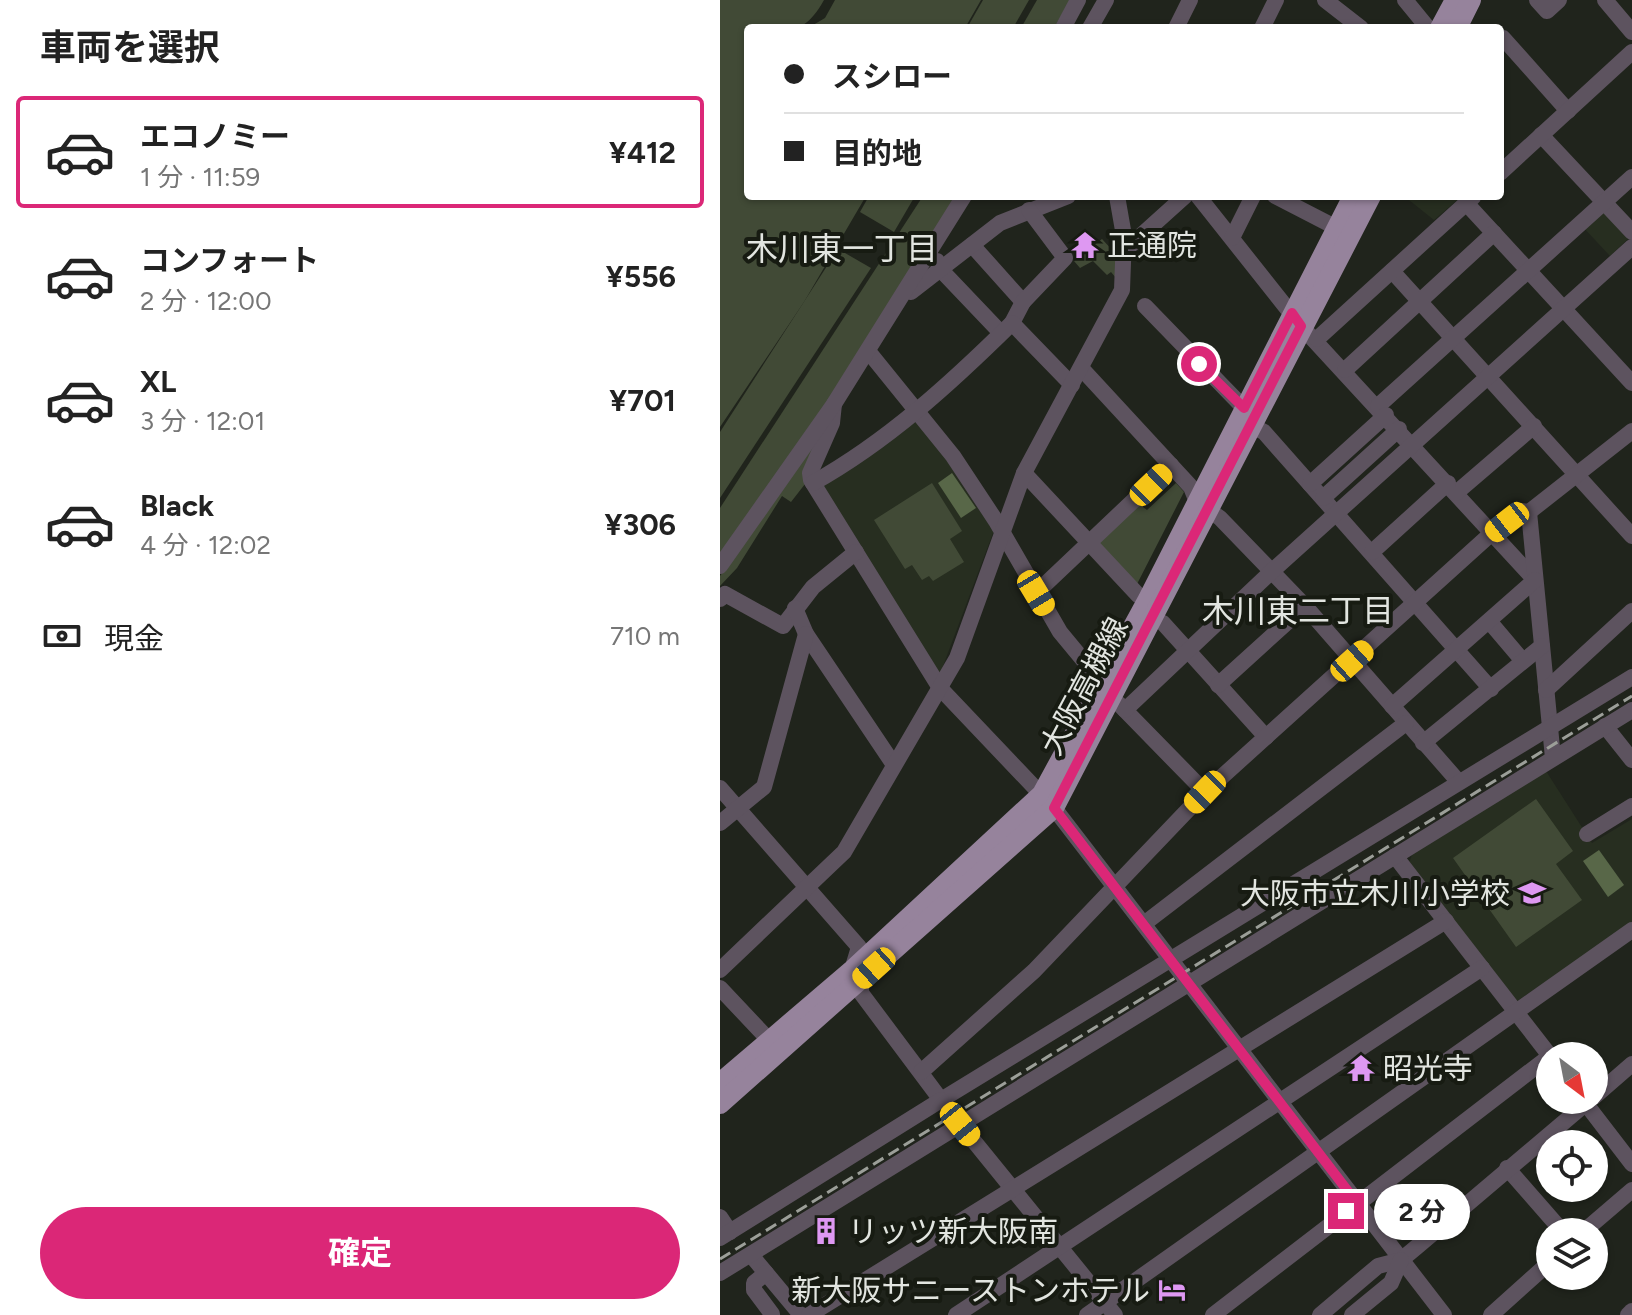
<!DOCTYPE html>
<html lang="ja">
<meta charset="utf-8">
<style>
body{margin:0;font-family:Figtree,"Noto Sans JP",sans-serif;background:#f2f2f2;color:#222;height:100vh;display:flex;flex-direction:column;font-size:30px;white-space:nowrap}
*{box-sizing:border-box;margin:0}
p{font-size:26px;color:#767676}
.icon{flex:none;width:44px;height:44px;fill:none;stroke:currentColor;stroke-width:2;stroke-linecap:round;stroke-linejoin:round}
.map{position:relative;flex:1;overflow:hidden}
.side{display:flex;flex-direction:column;background:#fff;width:720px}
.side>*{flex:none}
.top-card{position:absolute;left:24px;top:24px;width:760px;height:176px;border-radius:8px;box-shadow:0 2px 6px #0004;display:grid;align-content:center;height:176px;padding:0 40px;background:#fff}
.needle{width:52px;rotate:148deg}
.buttons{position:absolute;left:816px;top:1042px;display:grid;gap:16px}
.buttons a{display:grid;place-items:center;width:72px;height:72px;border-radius:50%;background:#fff;box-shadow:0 2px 6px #0004;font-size:40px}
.end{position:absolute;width:36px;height:36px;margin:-18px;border:10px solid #db2777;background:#fff;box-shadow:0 0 0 4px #fff}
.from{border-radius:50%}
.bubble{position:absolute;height:56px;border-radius:28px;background:#fff;box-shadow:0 2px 6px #0004;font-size:26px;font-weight:700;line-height:56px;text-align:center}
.car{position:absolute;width:24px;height:48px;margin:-24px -12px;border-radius:10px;box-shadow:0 0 6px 2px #0007;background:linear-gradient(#f5c518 24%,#345 0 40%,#f5c518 0 76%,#345 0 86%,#f5c518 0)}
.top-card b{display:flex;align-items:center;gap:28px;height:76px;font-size:30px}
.top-card b+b{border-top:2px solid #e0e0e0}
.top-card i{width:20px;height:20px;background:#222}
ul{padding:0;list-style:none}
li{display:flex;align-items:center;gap:24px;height:112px;margin:0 16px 12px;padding:0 24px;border:4px solid transparent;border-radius:8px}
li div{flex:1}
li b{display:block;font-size:30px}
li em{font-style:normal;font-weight:700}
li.selected{border-color:#db2777}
li>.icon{width:72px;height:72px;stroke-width:1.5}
h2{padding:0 40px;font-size:36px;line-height:96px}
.pay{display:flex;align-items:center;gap:20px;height:88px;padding:0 40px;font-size:30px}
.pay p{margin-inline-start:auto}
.action{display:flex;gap:16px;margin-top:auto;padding:16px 40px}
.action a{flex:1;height:92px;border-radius:48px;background:#db2777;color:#fff;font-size:32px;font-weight:700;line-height:92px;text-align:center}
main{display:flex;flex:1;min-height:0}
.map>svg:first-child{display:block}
.built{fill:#272e20}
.green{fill:#414a36}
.water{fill:#586748}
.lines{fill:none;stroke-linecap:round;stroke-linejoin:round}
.minor{stroke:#5d535f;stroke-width:16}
.major{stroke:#96839c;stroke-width:20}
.rail{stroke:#9c9f99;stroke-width:3;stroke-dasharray:12 6;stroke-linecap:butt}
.route{stroke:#db2777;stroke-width:10}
.labels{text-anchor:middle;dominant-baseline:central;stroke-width:8;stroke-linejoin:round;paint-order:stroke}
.poi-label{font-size:30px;fill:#e2e5e0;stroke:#171b12;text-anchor:start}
.street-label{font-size:30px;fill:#e2e5e0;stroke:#171b12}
.neighbourhood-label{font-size:32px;fill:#e2e5e0;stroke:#171b12}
</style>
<main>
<section class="side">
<h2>車両を選択</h2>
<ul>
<li class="selected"><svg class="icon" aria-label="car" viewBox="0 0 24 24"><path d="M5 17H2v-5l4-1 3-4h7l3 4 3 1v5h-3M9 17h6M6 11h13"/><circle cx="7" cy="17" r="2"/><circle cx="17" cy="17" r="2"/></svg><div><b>エコノミー</b><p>1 分 · 11:59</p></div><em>¥412</em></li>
<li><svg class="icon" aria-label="car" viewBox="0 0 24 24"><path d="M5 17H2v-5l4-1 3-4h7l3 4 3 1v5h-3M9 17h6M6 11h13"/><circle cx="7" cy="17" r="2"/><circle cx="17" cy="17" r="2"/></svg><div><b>コンフォート</b><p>2 分 · 12:00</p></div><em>¥556</em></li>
<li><svg class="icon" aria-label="car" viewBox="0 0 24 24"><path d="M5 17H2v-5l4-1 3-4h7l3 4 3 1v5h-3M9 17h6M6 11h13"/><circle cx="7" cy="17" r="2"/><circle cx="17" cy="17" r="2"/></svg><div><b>XL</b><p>3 分 · 12:01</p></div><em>¥701</em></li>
<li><svg class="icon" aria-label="car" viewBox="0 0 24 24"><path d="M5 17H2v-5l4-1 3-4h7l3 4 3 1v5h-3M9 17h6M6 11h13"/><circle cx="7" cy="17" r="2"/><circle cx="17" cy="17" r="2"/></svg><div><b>Black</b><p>4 分 · 12:02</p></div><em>¥306</em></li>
</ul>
<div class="pay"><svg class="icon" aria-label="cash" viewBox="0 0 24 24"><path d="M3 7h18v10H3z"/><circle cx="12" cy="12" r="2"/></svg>現金<p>710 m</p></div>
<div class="action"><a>確定</a></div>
</section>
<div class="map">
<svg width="912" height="1315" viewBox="0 0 912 1315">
<rect width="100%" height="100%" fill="#20241c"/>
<g class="built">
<polygon points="684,196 742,196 714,220"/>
<polygon points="882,209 909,238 890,256 863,227"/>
<polygon points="197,412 276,525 220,674 100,485"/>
<polygon points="826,771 872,843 912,819 912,923 797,1001 689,863 692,855"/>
</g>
<g class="green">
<path d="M0,0H104C82,39 69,28 28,28V196H146L84,302L0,427Z"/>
<polygon points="115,0 261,0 245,28 88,28 105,18"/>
<polygon points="263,0 309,0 293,28 247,28"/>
<polygon points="317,0 350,0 334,28 301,28"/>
<polygon points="149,196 195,196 174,232 140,212"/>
<polygon points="203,196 236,196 107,403 0,555 0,508"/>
<polygon points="382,239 394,252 399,252 396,278 391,272 387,275 373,261 360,268 354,261"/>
<polygon points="118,249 151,268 0,498 0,432"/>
<polygon points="99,434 85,484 71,502 62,496 17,568 0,586 0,576"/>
<polygon points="212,483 242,531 230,539 244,562 213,581 209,576 202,580 192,565 185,569 154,520"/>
<polygon points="456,483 464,492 415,588 375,545 419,504 427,510"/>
<polygon points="816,799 853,851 836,864 862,900 796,947 733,858"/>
</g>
<g class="water">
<polygon points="232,473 256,508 241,518 218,483"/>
<polygon points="879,850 904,885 888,897 863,861"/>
</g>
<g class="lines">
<g class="minor">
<polyline points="605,0 641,28"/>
<polyline points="685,0 708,28"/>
<polyline points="817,0 827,11 839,0"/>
<polyline points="885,0 912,32"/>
<polyline points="343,28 358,0"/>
<polyline points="370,28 386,0"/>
<polyline points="456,28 470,0"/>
<polyline points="542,28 556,0"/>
<polyline points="780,40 783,38 848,111"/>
<polyline points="821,135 912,232"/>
<polyline points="780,173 912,52"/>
<polyline points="478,196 581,326 815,580"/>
<polyline points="555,196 617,228"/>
<polyline points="746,203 912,383"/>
<polyline points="512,238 533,196"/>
<polyline points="252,245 303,302"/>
<polyline points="404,251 465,196"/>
<polyline points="217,261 221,270 281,333"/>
<polyline points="672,271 912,536"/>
<polyline points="191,292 280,223 348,196"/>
<polyline points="425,306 524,408"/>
<polyline points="292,323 303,302 345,258 309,210"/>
<polyline points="597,339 753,197"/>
<polyline points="148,351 233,456 276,521 340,632 383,684"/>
<polyline points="362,369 471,487 477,502 500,518 585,606 737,780"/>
<polyline points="625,370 774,233"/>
<polyline points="114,404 112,423 90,473 91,480 220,688 334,808 724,1315"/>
<polyline points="658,406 912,177"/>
<polyline points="532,426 544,432 771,689"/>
<polyline points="304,473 418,595 428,599"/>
<path d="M93,483C168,441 231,383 292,323L352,385"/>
<polyline points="590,484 666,415"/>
<polyline points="736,493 814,426"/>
<polyline points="603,498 679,429"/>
<polyline points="809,512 833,758"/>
<polyline points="652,552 728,483"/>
<polyline points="0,566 114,404 244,196"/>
<polyline points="316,593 451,465"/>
<polyline points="0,599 5,594 63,626 93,587 136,552"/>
<polyline points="75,608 86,634 174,765"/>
<polyline points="434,619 443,623 546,737"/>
<polyline points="769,621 803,661"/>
<polyline points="498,685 585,606"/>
<polyline points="826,690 912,611"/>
<polyline points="399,704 485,792"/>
<polyline points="672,706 815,580"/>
<polyline points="405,710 551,572 912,247"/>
<polyline points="885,726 912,760"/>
<polyline points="703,743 822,646"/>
<path d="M0,788L139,947L132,970L141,980V993L221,1100C452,961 681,817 912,677"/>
<polyline points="0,823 44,787 86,634"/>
<polyline points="867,834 912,806"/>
<polyline points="675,856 830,1056"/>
<polyline points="425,923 686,723"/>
<polyline points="0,970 124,852 237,658 304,473 402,290 404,236 397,196"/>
<polyline points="0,988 49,1040"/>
<polyline points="201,1072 314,971 485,792 773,532 801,511 809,512 912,431"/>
<polyline points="874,1097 912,1064"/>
<polyline points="863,1100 912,1164"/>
<polyline points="240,1124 395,1315"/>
<polyline points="787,1168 843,1232"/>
<polyline points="0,1217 10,1232"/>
<polyline points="863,1232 912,1190"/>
<polyline points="0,1238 221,1100"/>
<polyline points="31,1255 81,1315"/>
<polyline points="0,1273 912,710"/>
<polyline points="46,1273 34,1283 34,1290 52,1314"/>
<polyline points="89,1315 726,921"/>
<polyline points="236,1315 762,968"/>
<polyline points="367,1315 912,930"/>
<polyline points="493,1315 830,1056"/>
<polyline points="600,1315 658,1266 681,1260 699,1245 870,1100"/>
<polyline points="632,1315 671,1283 681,1260"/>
<polyline points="771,1315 830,1262"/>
<polyline points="908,1315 912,1311"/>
</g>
<g class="major">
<polyline points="720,28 735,0"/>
<polyline points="737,28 751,0"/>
<polyline points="0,1083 132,970 322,794 428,599 633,196"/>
<polyline points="0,1104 334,808 651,196"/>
</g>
<polyline class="rail" points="0,1259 912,696"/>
</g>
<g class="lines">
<polyline class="route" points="479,364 524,408 572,313 581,326 334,808 637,1203 626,1211"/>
</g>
<defs>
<g id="temple-bare" transform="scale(2.16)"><path d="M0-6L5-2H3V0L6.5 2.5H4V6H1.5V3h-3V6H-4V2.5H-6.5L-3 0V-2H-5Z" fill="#de98f2" stroke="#171b12" stroke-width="2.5" paint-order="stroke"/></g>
<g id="school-bare" transform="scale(2.16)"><path d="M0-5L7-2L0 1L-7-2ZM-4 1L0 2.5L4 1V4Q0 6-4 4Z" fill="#de98f2" stroke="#171b12" stroke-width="2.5" paint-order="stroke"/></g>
<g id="building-bare" transform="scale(2.16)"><path d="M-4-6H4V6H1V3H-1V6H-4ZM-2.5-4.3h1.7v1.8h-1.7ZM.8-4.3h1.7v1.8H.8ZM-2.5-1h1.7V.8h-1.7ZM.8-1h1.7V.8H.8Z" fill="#de98f2" stroke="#171b12" stroke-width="2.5" paint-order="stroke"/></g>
<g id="hotel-bare" transform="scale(2.16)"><path d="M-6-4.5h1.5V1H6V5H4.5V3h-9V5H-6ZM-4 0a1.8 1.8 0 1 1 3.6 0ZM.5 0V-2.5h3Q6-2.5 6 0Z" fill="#de98f2" stroke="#171b12" stroke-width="2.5" paint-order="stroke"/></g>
</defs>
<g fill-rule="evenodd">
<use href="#temple-bare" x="365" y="245"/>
<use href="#school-bare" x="812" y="893"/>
<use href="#temple-bare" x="641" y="1068"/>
<use href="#building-bare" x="106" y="1231"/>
<use href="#hotel-bare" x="452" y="1290"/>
</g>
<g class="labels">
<g class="poi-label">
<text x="387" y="245">正通院</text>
<text x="790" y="893" text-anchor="end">大阪市立木川小学校</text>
<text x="663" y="1068">昭光寺</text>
<text x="128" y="1231">リッツ新大阪南</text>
<text x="430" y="1290" text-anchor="end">新大阪サニーストンホテル</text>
</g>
<g class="street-label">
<text transform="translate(364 686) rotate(-62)">大阪高槻線</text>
</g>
<g class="neighbourhood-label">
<text x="122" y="249">木川東一丁目</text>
<text x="578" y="611">木川東二丁目</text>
</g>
</g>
</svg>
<div class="buttons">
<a><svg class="needle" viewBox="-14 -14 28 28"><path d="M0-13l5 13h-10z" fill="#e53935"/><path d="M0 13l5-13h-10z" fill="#767676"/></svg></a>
<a><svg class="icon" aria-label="locate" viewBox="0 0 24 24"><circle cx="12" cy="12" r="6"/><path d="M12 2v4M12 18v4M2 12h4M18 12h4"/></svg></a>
<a><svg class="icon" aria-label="layers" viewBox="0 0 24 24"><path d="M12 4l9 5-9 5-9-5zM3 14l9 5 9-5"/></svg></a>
</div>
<i class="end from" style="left:479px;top:364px"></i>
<i class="end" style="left:626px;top:1211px"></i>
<div class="bubble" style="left:654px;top:1184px;width:96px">2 分</div>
<i class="car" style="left:431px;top:485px;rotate:46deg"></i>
<i class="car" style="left:787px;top:522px;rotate:232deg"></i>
<i class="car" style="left:316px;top:593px;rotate:149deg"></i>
<i class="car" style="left:632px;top:661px;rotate:48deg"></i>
<i class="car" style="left:485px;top:792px;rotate:224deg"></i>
<i class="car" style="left:154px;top:968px;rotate:228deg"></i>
<i class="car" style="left:240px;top:1124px;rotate:141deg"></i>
<div class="top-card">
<b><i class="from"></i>スシロー</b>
<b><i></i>目的地</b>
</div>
</div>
</main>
